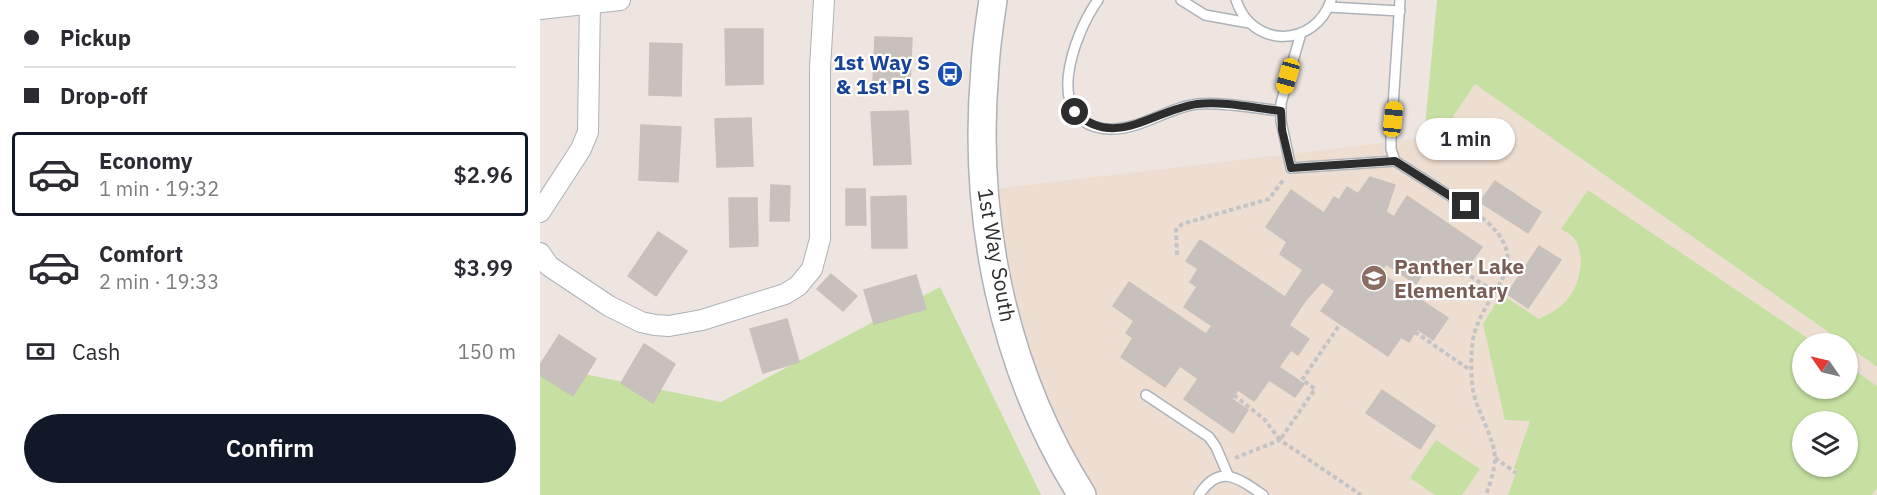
<!DOCTYPE html>
<meta charset="utf-8">
<style>
body{margin:0;font-family:"IBM Plex Sans",sans-serif;background:#f2f2f3;color:#2b2b33;height:100vh;display:flex;flex-direction:column;font-size:22px;white-space:nowrap}
*{box-sizing:border-box;margin:0}
p{font-size:20px;color:#7c7c81}
.icon{flex:none;width:33px;height:33px;fill:none;stroke:currentColor;stroke-width:2;stroke-linecap:round;stroke-linejoin:round}
.map{position:relative;flex:1;overflow:hidden}
.details{display:flex;flex-direction:column;background:#fff;width:540px}
.details>*{flex:none}
.hud{display:grid;align-content:center;height:132px;padding:0 24px;background:#fff}
.needle{width:39px;rotate:304deg}
.controls{position:absolute;left:1252px;top:333px;display:grid;gap:12px}
.controls a{display:grid;place-items:center;width:66px;height:66px;border-radius:50%;background:#fff;box-shadow:0 2px 4px #0004;font-size:30px}
.end{position:absolute;width:27px;height:27px;margin:-14px;border:8px solid #2d2d2d;background:#fff;box-shadow:0 0 0 3px #fff}
.from{border-radius:50%}
.bubble{position:absolute;height:42px;border-radius:21px;background:#fff;box-shadow:0 2px 4px #0004;font-size:20px;font-weight:600;line-height:42px;text-align:center}
.car{position:absolute;width:18px;height:36px;margin:-18px -9px;border-radius:8px;box-shadow:0 0 4px 2px #0007;background:linear-gradient(#f5c518 24%,#345 0 40%,#f5c518 0 76%,#345 0 86%,#f5c518 0)}
.hud b{display:flex;align-items:center;gap:21px;height:57px;font-size:22px}
.hud b+b{border-top:2px solid #e1e1e2}
.hud i{width:15px;height:15px;background:#2b2b33}
ul{padding:0;list-style:none}
li{display:flex;align-items:center;gap:18px;height:84px;margin:0 12px 9px;padding:0 12px;border:3px solid transparent;border-radius:6px}
li div{flex:1}
li b{display:block;font-size:22px}
li em{font-style:normal;font-weight:600}
li.current{border-color:#111827}
li>.icon{width:54px;height:54px;stroke-width:1.5}
.pay{display:flex;align-items:center;gap:15px;height:66px;padding:0 24px;font-size:22px}
.pay p{margin-inline-start:auto}
.primary-button{display:flex;gap:12px;margin-top:auto;padding:12px 24px}
.primary-button a{flex:1;height:69px;border-radius:36px;background:#111827;color:#fff;font-size:24px;font-weight:600;line-height:69px;text-align:center}
main{display:flex;flex:1;min-height:0}
.map>svg:first-child{display:block}
.education{fill:#eeded2;fill-rule:evenodd}
.green{fill:#c5e0a1;fill-rule:evenodd}
.building{fill:#c7c0bc;stroke:#c9c0ba;stroke-width:1.5}
.lines{fill:none;stroke-linecap:round;stroke-linejoin:round}
.lane-casing{stroke:#adb2b8;stroke-width:12}
.street-casing{stroke:#adb2b8;stroke-width:22}
.secondary-casing{stroke:#adb2b8;stroke-width:30}
.path{stroke:#c4c4c4;stroke-width:4;stroke-dasharray:4.5 3;stroke-linecap:butt}
.lane{stroke:#fff;stroke-width:9}
.street{stroke:#fff;stroke-width:20}
.secondary{stroke:#fff;stroke-width:27}
.route{stroke:#2d2d2d;stroke-width:8}
.labels{text-anchor:middle;dominant-baseline:central;stroke-width:4.5;stroke-linejoin:round;paint-order:stroke}
.transit-label{font-size:21px;font-weight:bold;fill:#164399;stroke:#fff;text-anchor:end}
.street-label{font-size:21px;fill:#2d2d2d;stroke:#fff}
.education-label{font-size:21px;font-weight:bold;fill:#785e54;stroke:#fff;text-anchor:start}
</style>
<main>
<section class="details">
<div class="hud">
<b><i class="from"></i>Pickup</b>
<b><i></i>Drop-off</b>
</div>
<ul>
<li class="current"><svg class="icon" aria-label="car" viewBox="0 0 24 24"><path d="M5 17H2v-5l4-1 3-4h7l3 4 3 1v5h-3M9 17h6M6 11h13"/><circle cx="7" cy="17" r="2"/><circle cx="17" cy="17" r="2"/></svg><div><b>Economy</b><p>1 min · 19:32</p></div><em>$2.96</em></li>
<li><svg class="icon" aria-label="car" viewBox="0 0 24 24"><path d="M5 17H2v-5l4-1 3-4h7l3 4 3 1v5h-3M9 17h6M6 11h13"/><circle cx="7" cy="17" r="2"/><circle cx="17" cy="17" r="2"/></svg><div><b>Comfort</b><p>2 min · 19:33</p></div><em>$3.99</em></li>
</ul>
<div class="pay"><svg class="icon" aria-label="cash" viewBox="0 0 24 24"><path d="M3 7h18v10H3z"/><circle cx="12" cy="12" r="2"/></svg>Cash<p>150 m</p></div>
<div class="primary-button"><a>Confirm</a></div>
</section>
<div class="map">
<svg width="1337" height="495" viewBox="0 0 1337 495">
<rect width="100%" height="100%" fill="#eee5e1"/>
<path class="education" d="M935,84L1304,343L1263,344V388H1308V346L1337,367V495H542L511,440L444,190L900,136ZM1263,422H1308V466H1263Z"/>
<g class="green">
<polygon points="897,0 1337,0 1337,367 1308,346 1308,344 1304,343 935,84 900,136 884,138"/>
<path d="M1048,190L1275,343L1263,344V388H1308V366L1337,386V488L1332,495H968L977,470L974,468L990,421L965,420L943,324L961,294L999,319C1009,314 1019,309 1027,300C1040,286 1047,253 1033,237C1030,234 1025,231 1021,229ZM1263,422H1308V466H1263Z"/>
<polygon points="400,287 501,495 0,495 0,365 181,402"/>
<polygon points="896,440 940,469 922,495 895,495 870,478"/>
</g>
<g class="building">
<polygon points="185,29 223,29 223,84 186,85"/>
<polygon points="335,37 372,38 370,84 333,83"/>
<polygon points="110,43 142,44 141,96 109,95"/>
<polygon points="368,111 371,164 334,165 331,112"/>
<polygon points="211,118 213,166 177,167 175,119"/>
<polygon points="101,125 141,127 138,182 99,180"/>
<polygon points="830,177 855,185 846,212 854,217 867,196 942,247 926,270 907,257 898,270 889,265 876,284 846,264 840,273 908,318 893,340 877,329 869,342 861,337 848,356 781,311 795,291 782,282 765,301 749,325 769,339 758,355 751,350 739,367 764,384 755,397 729,380 714,401 698,390 692,399 708,410 693,433 644,399 658,379 640,366 625,387 581,357 593,338 586,333 594,321 573,306 589,282 666,334 672,326 644,307 657,287 650,282 658,269 646,261 660,240 745,297 763,270 740,254 747,242 726,227 751,190 784,213 794,197 799,200 807,187 818,194"/>
<polygon points="955,181 1001,212 988,233 940,202"/>
<polygon points="231,185 250,186 249,221 230,221"/>
<polygon points="306,189 325,189 326,225 306,225"/>
<polygon points="366,196 367,248 332,248 331,197"/>
<polygon points="189,198 217,198 218,246 190,247"/>
<polygon points="118,232 147,251 116,296 88,276"/>
<polygon points="999,246 1021,260 988,308 967,294"/>
<polygon points="291,274 317,296 303,311 277,289"/>
<polygon points="376,275 386,309 334,324 324,290"/>
<polygon points="247,319 259,362 223,373 210,329"/>
<polygon points="19,335 56,359 33,396 0,375 0,365"/>
<polygon points="104,344 135,364 113,403 81,383"/>
<polygon points="842,390 895,426 880,449 826,413"/>
</g>
<g class="lines">
<g class="lane-casing">
<g id="lane">
<path d="M558,0C534,33 499,126 570,129C601,130 628,107 658,104C685,102 714,108 741,111"/>
<polyline points="641,0 665,15 709,23"/>
<path d="M696,0C712,49 775,48 791,0"/>
<polyline points="860,0 851,136 851,149 855,161 926,206"/>
<polyline points="789,7 860,11"/>
<polyline points="761,33 741,103 741,121 751,168 855,161"/>
<polyline points="606,395 669,437 676,447 688,475"/>
<path d="M659,495C679,463 698,478 723,495"/>
</g>
</g>
<g class="street-casing">
<g id="street">
<polyline points="0,9 80,0"/>
<polyline points="0,212 41,149 48,132 50,0"/>
<polyline points="0,253 9,266 69,306 101,322 115,325 129,326 162,320 245,294 258,286 272,269 280,239 280,68 284,0"/>
</g>
</g>
<g class="secondary-casing">
<path id="secondary" d="M453,0C450,22 446,45 445,68C432,215 462,369 542,495"/>
</g>
<g class="path">
<path d="M936,213C1008,267 935,291 932,348C931,362 931,376 933,390C937,412 955,438 955,460C954,471 950,484 946,495"/>
<polyline points="637,255 636,230 642,224 729,199 744,179"/>
<polyline points="905,260 955,292"/>
<polyline points="875,332 930,370"/>
<polyline points="694,395 725,420 740,440 775,389 762,380 800,324"/>
<polyline points="695,458 740,440 821,495"/>
<polyline points="955,458 976,473"/>
</g>
<use href="#lane" class="lane"/>
<use href="#street" class="street"/>
<use href="#secondary" class="secondary"/>
</g>
<g class="lines">
<path class="route" d="M535,112C575,150 613,110 657,104C684,101 714,108 741,111L742,130L751,168L855,161L926,206"/>
</g>
<defs>
<g id="bus-disc" transform="scale(1.35)"><circle r="9.5" fill="#1a4fb4" stroke="#fff"/><path d="M-5-6H5V4H4V6H2V4H-2V6H-4V4H-5ZM-3.5-4V0h7V-4ZM-3.5 1.2v1.5H-2V1.2ZM2 1.2v1.5H3.5V1.2Z" fill="#fff"/></g>
<g id="school-disc" transform="scale(1.35)"><circle r="9.5" fill="#8d6e63" stroke="#fff"/><path d="M0-5L7-2L0 1L-7-2ZM-4 1L0 2.5L4 1V4Q0 6-4 4Z" fill="#fff"/></g>
</defs>
<g fill-rule="evenodd">
<use href="#bus-disc" x="410" y="74"/>
<use href="#school-disc" x="834" y="278"/>
</g>
<g class="labels">
<g class="transit-label">
<text x="390" y="62">1st Way S<tspan x="390" dy="24">&amp; 1st Pl S</tspan></text>
</g>
<g class="street-label">
<text transform="translate(457 255) rotate(80)">1st Way South</text>
</g>
<g class="education-label">
<text x="854" y="266">Panther Lake<tspan x="854" dy="24">Elementary</tspan></text>
</g>
</g>
</svg>
<div class="controls">
<a><svg class="needle" viewBox="-14 -14 28 28"><path d="M0-13l5 13h-10z" fill="#e53935"/><path d="M0 13l5-13h-10z" fill="#7c7c81"/></svg></a>
<a><svg class="icon" aria-label="layers" viewBox="0 0 24 24"><path d="M12 4l9 5-9 5-9-5zM3 14l9 5 9-5"/></svg></a>
</div>
<i class="end from" style="left:535px;top:112px"></i>
<i class="end" style="left:926px;top:206px"></i>
<div class="bubble" style="left:876px;top:118px;width:99px">1 min</div>
<i class="car" style="left:748px;top:76px;rotate:196deg"></i>
<i class="car" style="left:853px;top:119px;rotate:6deg"></i>
</div>
</main>
